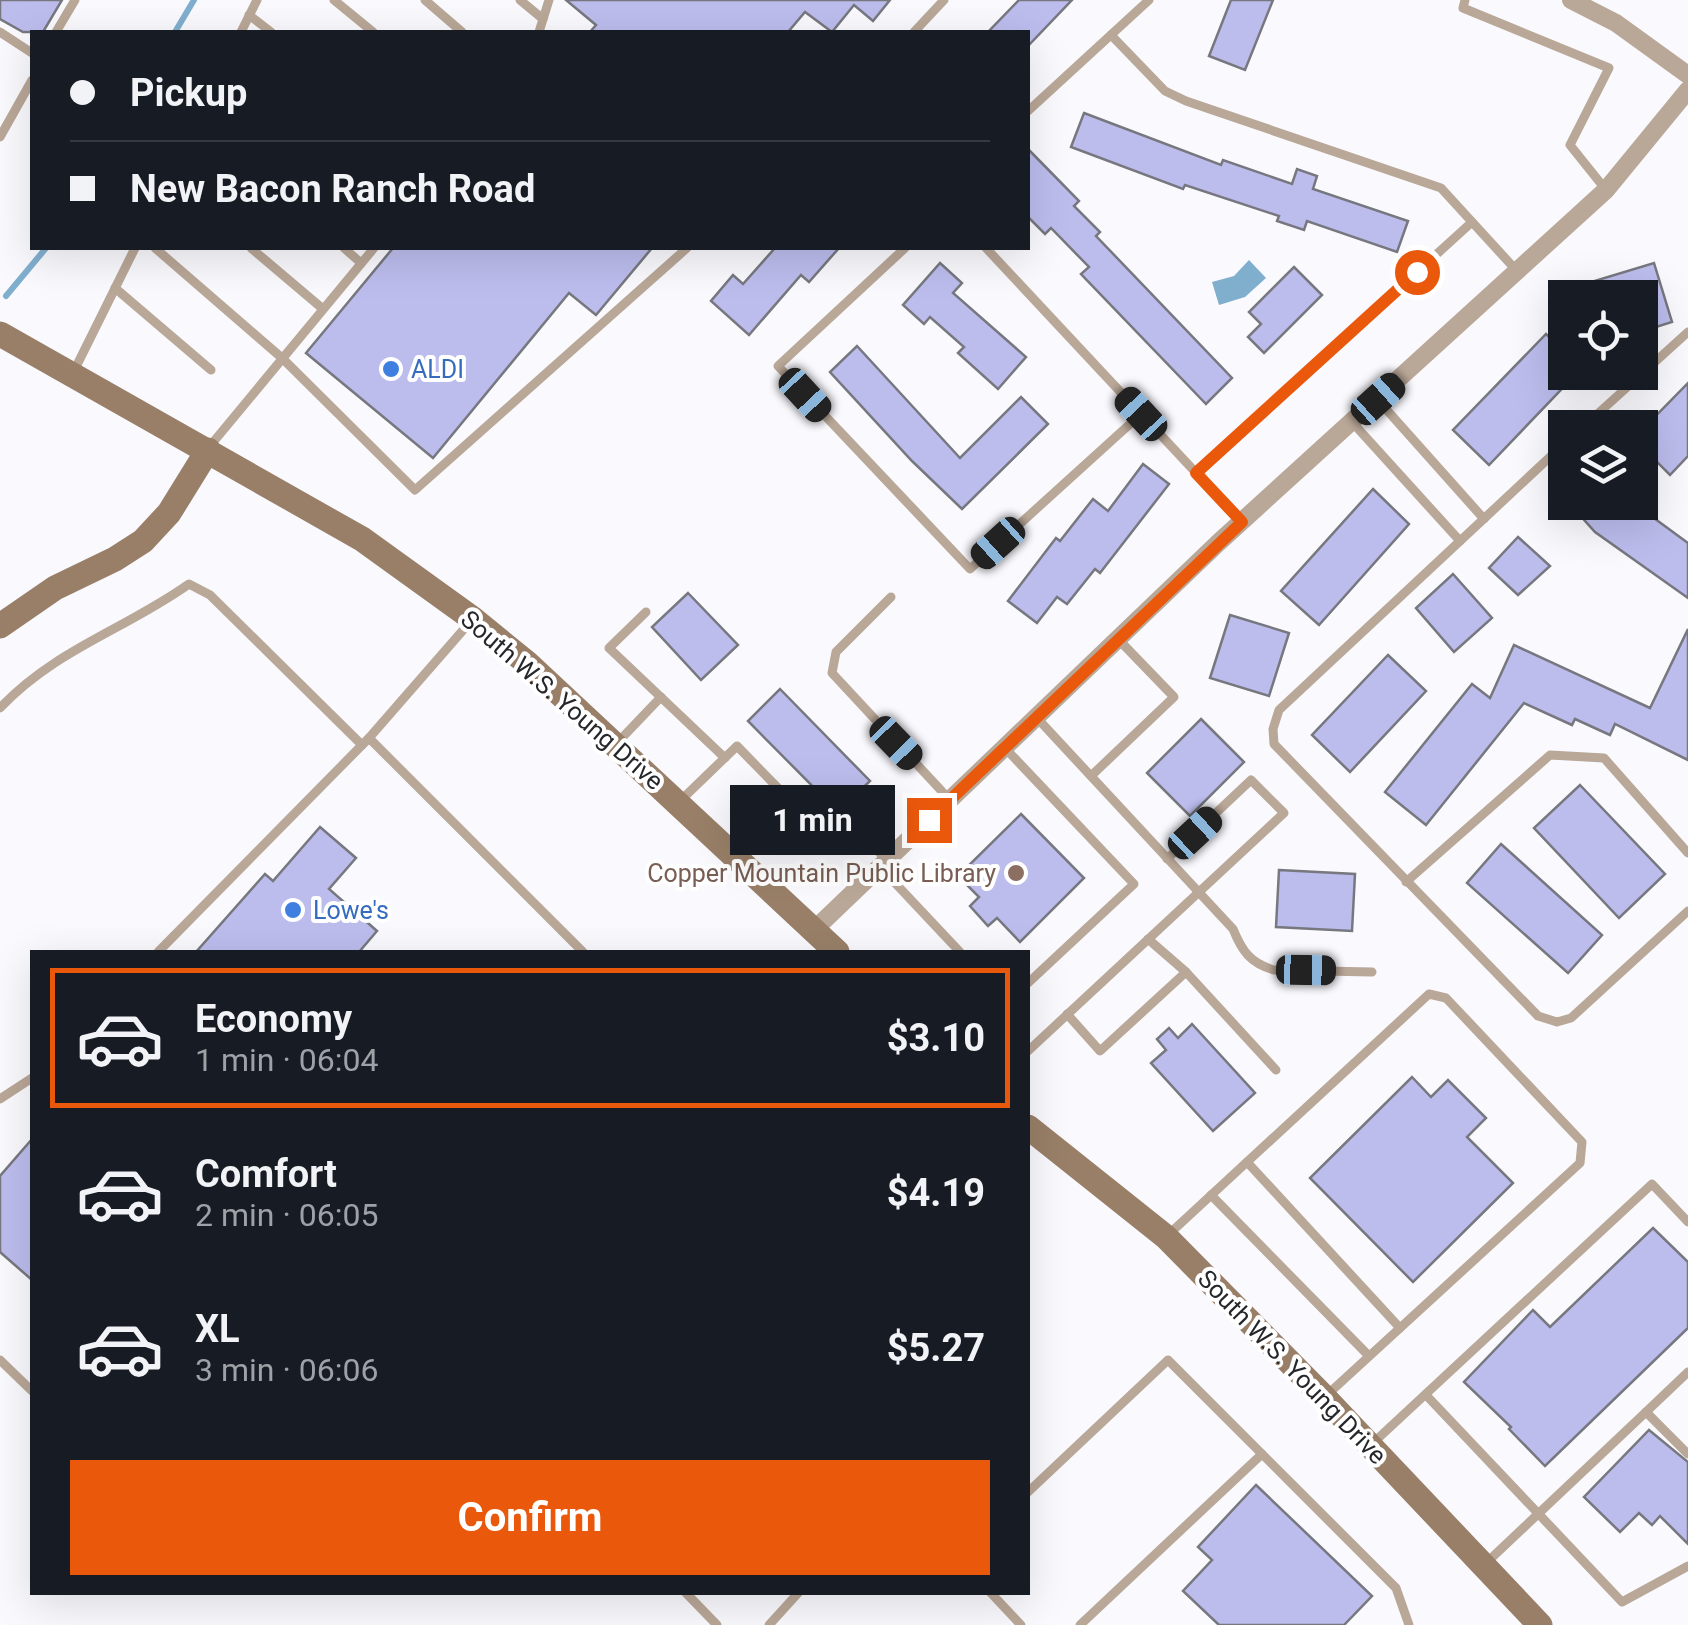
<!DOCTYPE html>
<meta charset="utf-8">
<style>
body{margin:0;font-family:Roboto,sans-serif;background:#242831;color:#f1f3f6;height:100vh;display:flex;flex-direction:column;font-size:38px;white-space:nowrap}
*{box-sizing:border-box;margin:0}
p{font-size:32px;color:#9ea1a6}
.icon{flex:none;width:55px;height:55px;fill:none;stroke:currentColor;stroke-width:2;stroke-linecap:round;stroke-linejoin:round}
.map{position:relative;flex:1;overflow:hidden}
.side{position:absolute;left:30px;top:950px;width:1000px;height:645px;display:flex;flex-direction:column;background:#171b24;border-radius:0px;box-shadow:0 10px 40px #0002}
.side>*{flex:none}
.top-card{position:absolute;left:30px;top:30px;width:1000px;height:220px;border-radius:0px;box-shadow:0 10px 40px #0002;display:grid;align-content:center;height:220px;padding:0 40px;background:#171b24}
.controls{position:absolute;left:1548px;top:280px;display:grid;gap:20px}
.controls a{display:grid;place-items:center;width:110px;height:110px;border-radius:0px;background:#171b24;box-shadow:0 10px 40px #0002;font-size:50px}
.end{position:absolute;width:45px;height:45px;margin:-22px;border:12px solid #ea580c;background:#fff;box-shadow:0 0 0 5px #fff}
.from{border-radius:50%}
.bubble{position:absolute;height:70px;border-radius:0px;background:#171b24;box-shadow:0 10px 40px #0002;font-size:32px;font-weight:700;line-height:70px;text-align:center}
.car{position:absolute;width:30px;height:60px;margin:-30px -15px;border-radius:12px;box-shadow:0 0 8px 2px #0007;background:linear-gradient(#222 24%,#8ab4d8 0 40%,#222 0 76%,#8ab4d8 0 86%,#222 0)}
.top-card b{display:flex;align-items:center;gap:35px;height:95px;font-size:38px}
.top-card b+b{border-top:2px solid #363941}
.top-card i{width:25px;height:25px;background:#f1f3f6}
ul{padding:18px 0 0;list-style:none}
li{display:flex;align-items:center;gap:30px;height:140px;margin:0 20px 15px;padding:0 20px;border:5px solid transparent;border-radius:0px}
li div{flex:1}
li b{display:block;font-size:38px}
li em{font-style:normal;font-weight:700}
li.active{border-color:#ea580c}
li>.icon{width:90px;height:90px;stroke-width:1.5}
.action{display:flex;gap:20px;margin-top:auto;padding:20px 40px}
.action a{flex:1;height:115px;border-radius:0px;background:#ea580c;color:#fff;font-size:40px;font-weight:700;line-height:115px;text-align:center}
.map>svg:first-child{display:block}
.water{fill:#80afce}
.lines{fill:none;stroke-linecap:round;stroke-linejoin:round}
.stream{stroke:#80afce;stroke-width:6}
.building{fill:#bcbded;stroke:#77777f;stroke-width:2.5}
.lane{stroke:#b9a797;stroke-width:9}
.street{stroke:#b9a797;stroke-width:18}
.secondary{stroke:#997f68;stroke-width:25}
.route{stroke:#ea580c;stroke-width:12}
.shop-dot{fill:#3f7fe0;stroke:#fff;stroke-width:4}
.education-dot{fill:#8d6e63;stroke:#fff;stroke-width:4}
.labels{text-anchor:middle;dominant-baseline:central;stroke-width:8;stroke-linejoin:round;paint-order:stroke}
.shop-label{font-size:25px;fill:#366cbe;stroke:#fff;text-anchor:start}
.street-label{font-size:25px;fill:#26272a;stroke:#fff}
.education-label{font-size:25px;fill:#785e54;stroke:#fff;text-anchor:end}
</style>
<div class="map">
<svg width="1688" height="1625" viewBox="0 0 1688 1625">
<rect width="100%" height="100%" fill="#f9f9fe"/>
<polygon class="water" points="1249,260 1266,278 1245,297 1219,305 1212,282 1234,276"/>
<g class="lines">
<g class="stream">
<polyline points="175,32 194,0"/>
<polyline points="6,296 46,248"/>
</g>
</g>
<g class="building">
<polygon points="0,0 62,0 43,32 23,32 0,19"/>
<polygon points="566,0 890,0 873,21 854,5 832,32 805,12 788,32 590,32 596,25"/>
<polygon points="1019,0 1072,0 1028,46 1028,32 988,32"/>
<polygon points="1231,0 1273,0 1245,70 1209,56"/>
<polygon points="1084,113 1221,165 1223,160 1292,184 1297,169 1317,176 1313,189 1408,221 1397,252 1307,221 1304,230 1277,221 1279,216 1185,185 1183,189 1071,147"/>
<polygon points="1028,149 1079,201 1074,206 1100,232 1096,236 1232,378 1206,404 1081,274 1089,267 1051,228 1045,234 1028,217"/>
<polygon points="393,248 652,248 596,315 569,293 433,458 306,353"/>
<polygon points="775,248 839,248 809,282 801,275 749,335 711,301 733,275 743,284"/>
<polygon points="940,263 962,283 953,293 1026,357 998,389 958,353 964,347 930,317 924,324 903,305"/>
<polygon points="1654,263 1672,322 1640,332 1640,298 1596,298 1591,282"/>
<polygon points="1294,267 1322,295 1264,353 1248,337 1261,324 1249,312"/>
<polygon points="1546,334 1565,352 1565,372 1578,372 1489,465 1453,430"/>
<polygon points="857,346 960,458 1021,397 1048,424 962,509 912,461 830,372"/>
<polygon points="1688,383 1688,456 1670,475 1640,445 1640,432"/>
<polygon points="1143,464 1169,484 1100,573 1095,569 1067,604 1057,597 1037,623 1008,601 1056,538 1060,541 1093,499 1108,511"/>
<polygon points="1373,489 1409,524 1319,625 1281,591"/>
<polygon points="1568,502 1632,502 1688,543 1688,598 1595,532"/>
<polygon points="1518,537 1550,566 1518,595 1489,568"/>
<polygon points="1453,574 1492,618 1454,652 1416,608"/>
<polygon points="688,593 738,645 701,680 652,627"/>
<polygon points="1230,615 1289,633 1269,696 1210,678"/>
<polygon points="1688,629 1688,760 1615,724 1610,735 1575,719 1572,725 1524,703 1426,825 1385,792 1472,684 1490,698 1514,645 1650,708"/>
<polygon points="1388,655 1426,691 1350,772 1312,735"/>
<polygon points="780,689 870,781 838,812 748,721"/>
<polygon points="1201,719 1244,762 1190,816 1147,773"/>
<polygon points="1580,785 1665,874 1619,918 1534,828"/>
<polygon points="1021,814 1084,878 1020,942 997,918 988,926 970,906 979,897 958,876"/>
<polygon points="320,827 356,858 329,889 377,931 359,952 196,952 265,874 273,881"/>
<polygon points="1501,844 1602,935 1568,973 1467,883"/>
<polygon points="1279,870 1355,874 1352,931 1276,927"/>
<polygon points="1192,1024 1255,1093 1213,1131 1151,1063 1166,1050 1157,1039 1169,1028 1178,1038"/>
<polygon points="1412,1077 1431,1097 1448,1080 1486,1118 1467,1137 1513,1183 1413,1282 1310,1178"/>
<polygon points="32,1139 32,1280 0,1252 0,1176"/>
<polygon points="1653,1228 1688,1262 1688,1328 1545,1466 1509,1429 1511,1427 1464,1382 1533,1310 1550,1327"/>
<polygon points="1649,1430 1688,1462 1688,1544 1660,1516 1652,1525 1639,1513 1620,1532 1584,1497"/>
<polygon points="1256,1485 1372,1596 1344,1625 1219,1625 1183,1591 1212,1560 1198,1547"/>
</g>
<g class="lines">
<g class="lane">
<polyline points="334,0 373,32"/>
<polyline points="425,0 462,32"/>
<polyline points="520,0 543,19"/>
<polyline points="1465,0 1463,8 1609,68 1570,145 1606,190"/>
<polyline points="249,15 271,32"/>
<polyline points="0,32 32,53"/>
<polyline points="56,32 75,0"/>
<polyline points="241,32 257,0"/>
<polyline points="539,32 549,0"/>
<polyline points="914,32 944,0"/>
<polyline points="1111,35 1165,91 1186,101 1441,188 1516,270"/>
<polyline points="1028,111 1149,0"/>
<polyline points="0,137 32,80"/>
<polyline points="155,248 282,358 415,490 687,248"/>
<polyline points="251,248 323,309"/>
<polyline points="344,248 361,263"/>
<polyline points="905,248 778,366 970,569 1141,414"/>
<polyline points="986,248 1242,522"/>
<polyline points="115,288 211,370"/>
<polyline points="74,371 135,248"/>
<polyline points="1377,399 1484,519"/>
<polyline points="1352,422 1460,541"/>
<polyline points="1582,428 1688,332"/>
<polyline points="1565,443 1279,710 1273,729 1274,744 1538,1016 1557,1022 1571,1018 1688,911"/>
<polyline points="210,446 374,248"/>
<polyline points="1196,473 1472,222"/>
<polyline points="891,597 836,652 832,673 950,800"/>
<polyline points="646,612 609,648 725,758"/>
<path d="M0,708C56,649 124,630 189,584L210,595L362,745"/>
<path d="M1037,718L1233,929C1242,951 1250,963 1274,970L1372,972"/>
<polyline points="369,738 583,952"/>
<polyline points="618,742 661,697"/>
<polyline points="1005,748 1134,884 1028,983"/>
<polyline points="1091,776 1174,697 1118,639"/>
<polyline points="679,802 737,746 819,830 843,835 890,790"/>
<polyline points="852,825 887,860"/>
<polyline points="880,867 960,952"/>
<polyline points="1406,882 1550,755 1604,758 1688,853"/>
<polyline points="1148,939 1186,972 1276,1070"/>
<polyline points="158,952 369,738 471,621"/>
<polyline points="1067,1014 1100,1051 1186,972"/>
<polyline points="1028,1051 1284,813 1251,780 1167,859"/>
<polyline points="0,1099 32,1078"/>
<polyline points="1247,1162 1400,1328"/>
<polyline points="1211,1195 1369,1356"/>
<polyline points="1168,1235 1429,994 1446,998 1582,1142 1580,1163 1328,1394"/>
<polyline points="0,1360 32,1391"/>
<polyline points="1426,1395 1622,1602 1688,1566"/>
<polyline points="1646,1412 1688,1372"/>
<polyline points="1373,1443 1652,1184 1688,1222"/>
<polyline points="1028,1492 1168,1360 1396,1588 1409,1625"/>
<polyline points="1484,1565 1646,1412 1688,1454"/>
<polyline points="685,1592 717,1625"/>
<polyline points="990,1592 1021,1625"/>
<polyline points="769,1625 799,1592"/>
<polyline points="1080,1625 1262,1454"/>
</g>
<g class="street">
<polyline points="1571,0 1616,23 1688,75"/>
<polyline points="815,929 1218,543 1606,190 1688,90"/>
</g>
<g class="secondary">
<polyline points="0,334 362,539 473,619 527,663 837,952"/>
<polyline points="0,626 55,588 115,559 143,541 169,513 208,450"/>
<polyline points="1028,1127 1166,1237 1324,1397 1540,1625"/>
</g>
</g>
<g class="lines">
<polyline class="route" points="929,820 1242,522 1196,473 1417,272"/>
</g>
<g class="shop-dot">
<circle cx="391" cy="369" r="10"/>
<circle cx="293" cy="910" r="10"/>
</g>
<circle class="education-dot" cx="1016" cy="873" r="10"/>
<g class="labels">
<g class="shop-label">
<text x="411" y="369">ALDI</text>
<text x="313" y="910">Lowe's</text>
</g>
<g class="street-label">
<text transform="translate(562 700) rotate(41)">South W.S. Young Drive</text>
<text transform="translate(1292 1367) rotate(46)">South W.S. Young Drive</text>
</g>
<g class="education-label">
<text x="996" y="873">Copper Mountain Public Library</text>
</g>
</g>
</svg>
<div class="controls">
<a><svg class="icon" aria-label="locate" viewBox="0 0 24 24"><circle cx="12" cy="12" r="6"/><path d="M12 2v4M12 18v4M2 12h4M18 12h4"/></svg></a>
<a><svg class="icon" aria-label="layers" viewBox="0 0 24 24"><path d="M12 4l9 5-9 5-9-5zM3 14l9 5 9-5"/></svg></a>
</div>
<i class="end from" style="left:1417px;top:272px"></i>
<i class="end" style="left:929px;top:820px"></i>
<div class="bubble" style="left:730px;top:785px;width:165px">1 min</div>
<i class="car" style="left:805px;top:395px;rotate:137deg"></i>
<i class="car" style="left:1378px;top:399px;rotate:48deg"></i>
<i class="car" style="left:1141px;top:414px;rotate:317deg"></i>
<i class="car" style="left:998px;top:543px;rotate:228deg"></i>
<i class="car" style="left:896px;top:743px;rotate:136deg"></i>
<i class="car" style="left:1195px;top:833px;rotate:47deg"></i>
<i class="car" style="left:1306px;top:970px;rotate:91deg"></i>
<div class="top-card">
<b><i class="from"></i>Pickup</b>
<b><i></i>New Bacon Ranch Road</b>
</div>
<section class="side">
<ul>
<li class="active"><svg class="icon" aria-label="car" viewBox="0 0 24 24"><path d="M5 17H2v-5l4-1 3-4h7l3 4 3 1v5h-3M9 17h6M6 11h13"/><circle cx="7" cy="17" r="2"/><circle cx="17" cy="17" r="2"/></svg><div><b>Economy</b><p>1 min · 06:04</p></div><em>$3.10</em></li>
<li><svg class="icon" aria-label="car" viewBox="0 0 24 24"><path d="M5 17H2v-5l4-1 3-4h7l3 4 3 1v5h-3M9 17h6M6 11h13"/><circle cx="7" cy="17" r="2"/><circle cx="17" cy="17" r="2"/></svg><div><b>Comfort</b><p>2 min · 06:05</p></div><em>$4.19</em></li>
<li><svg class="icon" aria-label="car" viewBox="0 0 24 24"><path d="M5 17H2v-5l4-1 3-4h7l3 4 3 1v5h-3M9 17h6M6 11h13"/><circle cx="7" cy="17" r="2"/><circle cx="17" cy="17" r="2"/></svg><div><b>XL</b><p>3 min · 06:06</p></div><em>$5.27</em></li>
</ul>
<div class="action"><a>Confirm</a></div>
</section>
</div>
